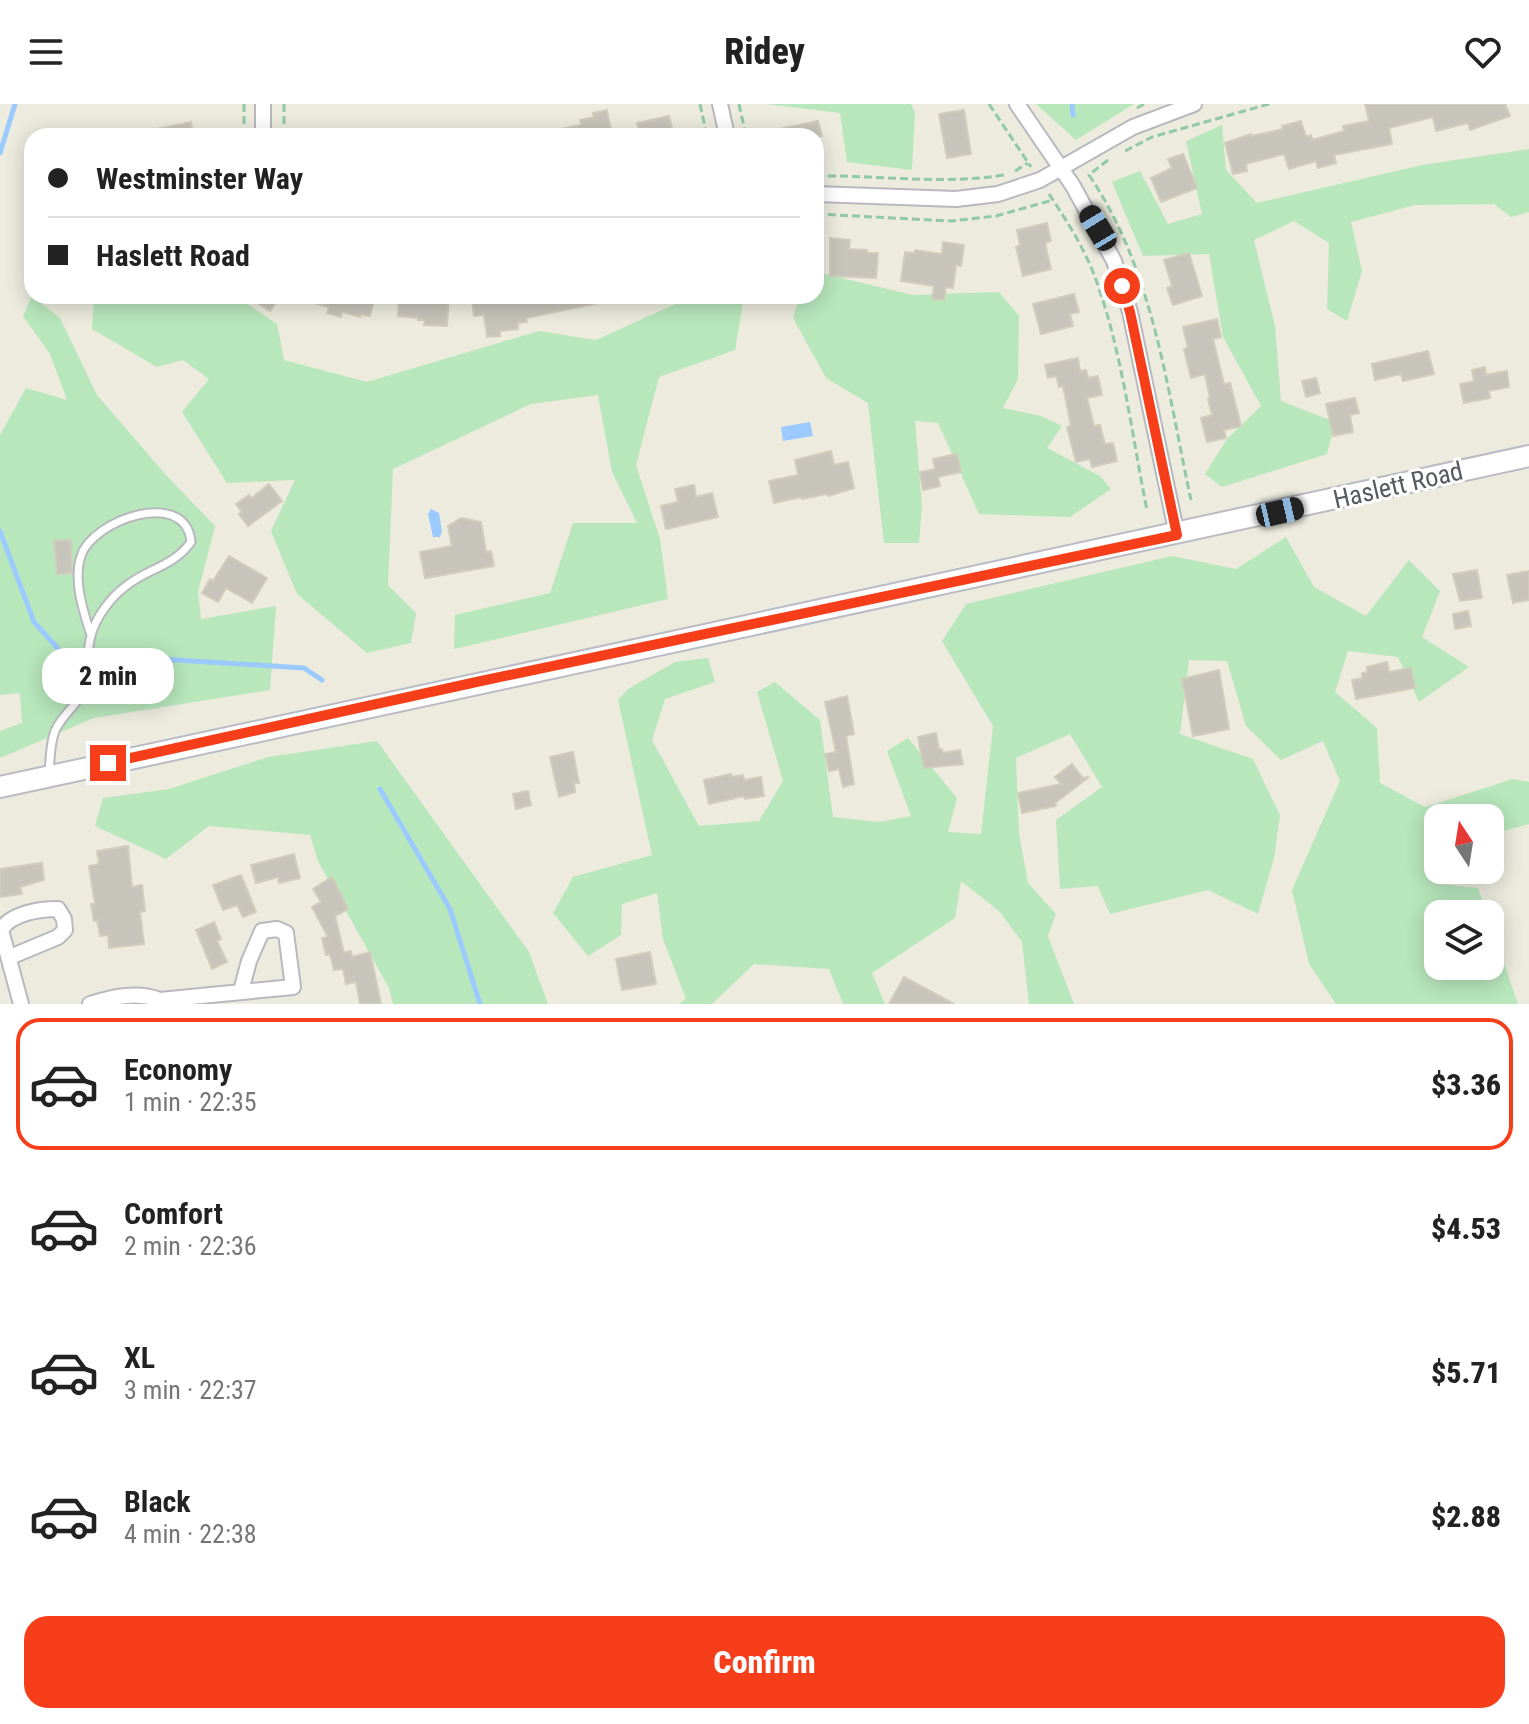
<!DOCTYPE html>
<meta charset="utf-8">
<style>
body{margin:0;font-family:"Roboto Condensed",sans-serif;background:#f2f2f2;color:#222;height:100vh;display:flex;flex-direction:column;font-size:30px;white-space:nowrap}
*{box-sizing:border-box;margin:0}
p{font-size:26px;color:#767676}
.icon{flex:none;width:44px;height:44px;fill:none;stroke:currentColor;stroke-width:2;stroke-linecap:round;stroke-linejoin:round}
.map{position:relative;height:900px;overflow:hidden}
.drawer{display:flex;flex-direction:column;background:#fff;flex:1}
.drawer>*{flex:none}
.hud{position:absolute;left:24px;top:24px;width:800px;height:176px;border-radius:24px;box-shadow:0 4px 20px #0003;display:grid;align-content:center;height:176px;padding:0 24px;background:#fff}
.needle{width:52px;rotate:348deg}
.controls{position:absolute;left:1424px;top:700px;display:grid;gap:16px}
.controls a{display:grid;place-items:center;width:80px;height:80px;border-radius:16px;background:#fff;box-shadow:0 4px 20px #0003;font-size:40px}
.end{position:absolute;width:36px;height:36px;margin:-18px;border:10px solid #f63f1a;background:#fff;box-shadow:0 0 0 4px #fff}
.from{border-radius:50%}
.bubble{position:absolute;height:56px;border-radius:24px;background:#fff;box-shadow:0 4px 20px #0003;font-size:26px;font-weight:800;line-height:56px;text-align:center}
.car{position:absolute;width:24px;height:48px;margin:-24px -12px;border-radius:10px;box-shadow:0 0 6px 2px #0007;background:linear-gradient(#222 24%,#8ab4d8 0 40%,#222 0 76%,#8ab4d8 0 86%,#222 0)}
.hud b{display:flex;align-items:center;gap:28px;height:76px;font-size:30px}
.hud b+b{border-top:2px solid #e0e0e0}
.hud i{width:20px;height:20px;background:#222}
ul{padding:14px 0 0;list-style:none}
li{display:flex;align-items:center;gap:24px;height:132px;margin:0 16px 12px;padding:0 8px;border:4px solid transparent;border-radius:24px}
li div{flex:1}
li b{display:block;font-size:30px}
li em{font-style:normal;font-weight:800}
li.active{border-color:#f63f1a}
li>.icon{width:72px;height:72px;stroke-width:1.5}
.primary-button{display:flex;gap:16px;margin-top:auto;padding:16px 24px}
.primary-button a{flex:1;height:92px;border-radius:24px;background:#f63f1a;color:#fff;font-size:32px;font-weight:800;line-height:92px;text-align:center}
header{display:flex;justify-content:space-between;align-items:center;height:104px;padding:0 24px;background:#fff;font-size:36px;font-weight:800}
.map>svg:first-child{display:block}
.green{fill:#b8e7bc}
.water{fill:#9bcaff}
.lines{fill:none;stroke-linecap:round;stroke-linejoin:round}
.stream{stroke:#9bcaff;stroke-width:5}
.building{fill:#c7c4bb;stroke:#d1cdbc;stroke-width:2}
.service-casing{stroke:#b7b9bf;stroke-width:11}
.minor-casing{stroke:#b7b9bf;stroke-width:18}
.secondary-casing{stroke:#b9bcc4;stroke-width:24}
.path{stroke:#91c8a5;stroke-width:3;stroke-dasharray:8 4;stroke-linecap:butt}
.service{stroke:#fff;stroke-width:7}
.minor{stroke:#fff;stroke-width:14}
.secondary{stroke:#fff;stroke-width:20}
.route{stroke:#f63f1a;stroke-width:10}
.labels{text-anchor:middle;dominant-baseline:central;stroke-width:6;stroke-linejoin:round;paint-order:stroke}
.street-label{font-size:26px;fill:#575b61;stroke:#fff}
</style>
<header><svg class="icon" aria-label="menu" viewBox="0 0 24 24"><path d="M4 6h16M4 12h16M4 18h16"/></svg>Ridey<svg class="icon" aria-label="heart" viewBox="0 0 24 24"><path d="M12 20l-8-8c-3-5 5-10 8-4 3-6 11-1 8 4z"/></svg></header>
<div class="map">
<svg width="1529" height="900" viewBox="0 0 1529 900">
<rect width="100%" height="100%" fill="#ecebde"/>
<g class="green">
<polygon points="766,0 911,0 915,9 912,66 847,58 840,9"/>
<polygon points="1036,0 1134,0 1076,36"/>
<polygon points="1222,21 1226,66 1257,99 1422,61 1529,45 1529,108 1511,113 1494,100 1415,101 1351,118 1362,167 1347,217 1327,205 1329,139 1294,117 1254,136 1275,222 1281,297 1335,318 1327,350 1222,383 1205,370 1227,335 1261,302 1223,233 1209,150 1143,152 1112,78 1140,67 1168,120 1202,110 1186,37"/>
<polygon points="816,168 913,191 999,188 1019,212 1018,275 1003,304 1041,312 1062,322 1047,344 1100,372 1111,385 1070,413 979,410 938,319 915,317 922,402 919,439 884,439 868,299 826,274 793,214 800,192 816,192"/>
<polygon points="32,192 60,214 97,291 166,371 215,422 198,488 201,515 276,502 270,586 94,614 0,654 0,627 22,619 20,589 0,591 0,331 26,284 67,296 50,250 23,212"/>
<polygon points="94,192 236,192 277,220 284,256 367,278 539,227 596,236 693,192 744,192 735,246 659,273 636,361 660,435 668,495 454,545 455,511 550,489 573,419 637,419 612,368 598,291 531,300 393,365 388,481 416,509 411,539 367,549 297,490 271,427 295,376 227,379 182,308 209,275 183,256 157,263 92,225"/>
<polygon points="1286,433 1314,483 1366,512 1409,456 1440,487 1422,533 1469,563 1419,598 1398,553 1348,547 1335,588 1377,624 1380,679 1425,703 1513,675 1529,678 1529,720 1490,731 1490,714 1438,714 1438,766 1442,766 1440,780 1478,784 1487,810 1438,810 1438,862 1490,862 1490,818 1518,900 1336,900 1309,860 1292,786 1340,677 1323,637 1281,656 1246,622 1227,557 1189,556 1180,630 1253,655 1280,711 1274,754 1258,810 1208,786 1110,810 1098,782 1060,785 1056,716 1102,683 1070,630 1016,654 1019,730 1028,779 1056,810 1048,832 1074,900 1029,900 1022,838 999,807 961,777 955,814 872,869 885,900 843,900 829,865 754,860 712,900 679,900 686,895 663,835 657,789 622,800 621,831 588,852 553,809 573,773 652,751 618,596 628,585 675,558 708,554 715,578 665,595 652,636 699,722 759,717 783,677 757,588 775,578 820,616 833,713 879,718 911,712 887,647 908,634 957,694 948,728 981,730 993,622 942,537 966,500 1172,452 1236,465"/>
<polygon points="377,637 529,848 548,900 393,900 389,884 318,757 310,731 209,722 166,755 95,722 103,694 169,685 268,653"/>
</g>
<g class="water">
<polygon points="810,318 813,332 783,337 781,323"/>
<polygon points="431,405 439,409 442,427 440,433 433,433 428,410"/>
</g>
<g class="lines">
<g class="stream">
<polyline points="1072,0 1073,11"/>
<polyline points="0,49 15,0"/>
<polyline points="0,427 34,518 61,548 78,550"/>
<polyline points="99,551 304,564 322,576"/>
<polyline points="380,685 450,805 480,900"/>
</g>
</g>
<g class="building">
<polygon points="1365,0 1505,0 1510,12 1470,26 1468,19 1436,27 1433,13 1389,24 1392,40 1334,51 1336,59 1318,64 1316,57 1289,65 1284,50 1246,60 1247,67 1233,70 1225,39 1251,30 1252,32 1283,25 1282,22 1301,17 1306,33 1311,31 1312,36 1344,27 1343,22 1369,17"/>
<polygon points="607,6 612,32 556,32 556,26 581,21 580,16 594,13 593,9"/>
<polygon points="964,6 971,50 947,54 939,10"/>
<polygon points="669,12 674,32 641,32 637,19"/>
<polygon points="818,17 822,32 776,32 775,26"/>
<polygon points="191,18 193,32 153,32 152,26"/>
<polygon points="1183,50 1197,84 1161,98 1151,74 1172,64 1168,55"/>
<polygon points="1047,119 1051,137 1045,139 1051,165 1023,172 1016,143 1020,141 1017,126"/>
<polygon points="830,134 850,136 849,145 867,146 867,149 878,149 876,174 830,172"/>
<polygon points="943,138 964,141 961,162 956,161 953,184 946,183 944,196 932,195 934,182 901,177 905,148 914,149 915,146 942,150"/>
<polygon points="1189,149 1202,192 1173,201 1167,184 1172,182 1164,156"/>
<polygon points="1074,190 1079,208 1070,210 1073,222 1041,230 1033,200"/>
<polygon points="247,192 280,192 270,207"/>
<polygon points="303,192 375,192 370,212 360,210 360,213 342,208 341,213 327,209 329,203 303,196"/>
<polygon points="399,192 449,192 447,222 424,221 425,216 418,216 418,214 398,212"/>
<polygon points="483,192 603,192 603,198 526,214 527,218 518,219 518,225 500,227 500,232 487,233 484,211 474,212 472,194"/>
<polygon points="1217,215 1221,233 1213,235 1224,280 1230,279 1241,322 1224,326 1226,334 1207,338 1201,314 1212,311 1208,295 1210,294 1205,270 1191,274 1184,245 1188,244 1183,223"/>
<polygon points="1428,247 1434,270 1403,277 1401,270 1375,276 1372,260"/>
<polygon points="1078,254 1080,267 1086,266 1088,274 1098,272 1102,291 1087,294 1094,322 1100,321 1105,340 1113,339 1117,357 1092,363 1090,355 1076,358 1067,323 1071,322 1063,282 1059,283 1056,272 1048,274 1045,261"/>
<polygon points="1485,263 1486,271 1507,267 1509,283 1489,287 1490,294 1464,299 1460,280 1474,277 1472,266"/>
<polygon points="1316,274 1320,289 1306,293 1302,277"/>
<polygon points="1355,294 1359,309 1350,311 1353,328 1333,332 1326,300"/>
<polygon points="831,347 834,361 848,358 854,384 829,392 826,390 802,395 801,393 774,399 769,377 798,371 795,356"/>
<polygon points="957,350 961,368 938,373 940,382 923,386 920,368 935,365 933,355"/>
<polygon points="269,380 282,397 248,422 239,410 242,408 236,400 249,391 252,394"/>
<polygon points="694,381 696,393 712,389 718,413 666,425 661,402 678,398 675,385"/>
<polygon points="461,414 481,418 486,448 491,447 494,462 425,474 420,448 452,442 448,422"/>
<polygon points="71,436 72,469 57,470 54,437"/>
<polygon points="229,452 267,474 252,499 226,484 218,498 202,489 210,475 213,477"/>
<polygon points="1477,466 1482,494 1460,497 1453,470"/>
<polygon points="1529,467 1529,496 1513,499 1507,471"/>
<polygon points="1468,507 1471,522 1455,525 1453,510"/>
<polygon points="1387,558 1389,568 1411,564 1415,584 1356,595 1352,576 1362,574 1362,569 1367,568 1367,563"/>
<polygon points="1219,566 1229,625 1193,632 1182,575"/>
<polygon points="847,592 854,630 846,632 854,680 843,683 839,665 829,667 825,650 836,648 825,598"/>
<polygon points="936,629 939,645 942,645 943,649 960,646 963,660 924,664 918,633"/>
<polygon points="573,648 579,679 574,679 575,688 559,693 550,653"/>
<polygon points="1072,660 1083,674 1089,673 1055,699 1056,702 1022,709 1018,689 1061,680 1055,673"/>
<polygon points="731,670 732,673 743,671 744,676 761,673 764,692 745,695 744,692 709,700 704,676"/>
<polygon points="528,687 531,701 516,705 513,690"/>
<polygon points="128,742 132,783 142,781 145,807 140,808 144,840 109,844 108,831 100,832 97,816 94,817 91,800 95,800 89,762 99,760 97,747"/>
<polygon points="294,750 300,774 279,779 278,773 256,779 251,761"/>
<polygon points="42,759 44,776 20,783 22,790 0,793 0,765"/>
<polygon points="241,771 256,808 243,813 237,801 223,806 213,781"/>
<polygon points="332,773 348,805 335,812 344,849 351,847 352,853 370,848 381,900 360,900 356,878 346,880 343,865 334,866 330,850 326,851 322,834 328,833 312,803 321,798 313,785"/>
<polygon points="214,818 221,835 217,837 227,858 212,865 196,826"/>
<polygon points="650,848 656,880 622,886 616,855"/>
<polygon points="904,873 954,900 889,900"/>
</g>
<g class="lines">
<g class="service-casing">
<path id="service" d="M49,670C50,657 50,639 55,627C62,610 80,600 85,581C89,565 86,548 91,532C95,514 111,493 126,482C148,464 173,463 191,438C186,383 92,416 81,452C73,476 83,507 91,531"/>
</g>
<g class="minor-casing">
<g id="minor">
<polyline points="263,0 263,32"/>
<polyline points="720,0 727,32"/>
<polyline points="1017,0 1073,82 1114,157 1130,208 1177,431"/>
<polyline points="816,90 956,95 998,90 1040,76 1133,23 1194,0"/>
<path d="M10,853L58,833L65,826L64,815L58,805C40,805 11,809 1,826L21,900"/>
<path d="M90,900C113,893 137,887 160,896L293,883L286,829L277,825L262,827L249,857L241,887"/>
</g>
</g>
<g class="secondary-casing">
<path id="secondary" d="M0,683C509,571 1020,465 1529,352"/>
</g>
<g class="path">
<polyline points="284,0 284,32"/>
<polyline points="700,0 707,32"/>
<polyline points="739,0 746,32"/>
<polyline points="989,0 1031,63"/>
<polyline points="1137,4 1144,0"/>
<polyline points="244,32 244,0"/>
<polyline points="1125,47 1152,33 1269,0"/>
<path d="M1108,56L1089,71C1154,167 1167,285 1191,396"/>
<polyline points="1015,67 1028,59"/>
<path d="M816,72C879,71 941,81 1004,71"/>
<path d="M1049,90C1067,117 1085,145 1096,176C1122,247 1132,332 1147,406"/>
<polyline points="816,110 951,117 996,112 1053,96"/>
</g>
<use href="#service" class="service"/>
<use href="#minor" class="minor"/>
<use href="#secondary" class="secondary"/>
</g>
<g class="lines">
<polyline class="route" points="108,659 481,577 1177,431 1130,208 1122,182"/>
</g>
<g class="labels">
<g class="street-label">
<text transform="translate(1398 381) rotate(-13)">Haslett Road</text>
</g>
</g>
</svg>
<div class="controls">
<a><svg class="needle" viewBox="-14 -14 28 28"><path d="M0-13l5 13h-10z" fill="#e53935"/><path d="M0 13l5-13h-10z" fill="#767676"/></svg></a>
<a><svg class="icon" aria-label="layers" viewBox="0 0 24 24"><path d="M12 4l9 5-9 5-9-5zM3 14l9 5 9-5"/></svg></a>
</div>
<i class="end from" style="left:1122px;top:182px"></i>
<i class="end" style="left:108px;top:659px"></i>
<div class="bubble" style="left:42px;top:544px;width:132px">2 min</div>
<i class="car" style="left:1098px;top:124px;rotate:329deg"></i>
<i class="car" style="left:1280px;top:408px;rotate:77deg"></i>
<div class="hud">
<b><i class="from"></i>Westminster Way</b>
<b><i></i>Haslett Road</b>
</div>
</div>
<section class="drawer">
<ul>
<li class="active"><svg class="icon" aria-label="car" viewBox="0 0 24 24"><path d="M5 17H2v-5l4-1 3-4h7l3 4 3 1v5h-3M9 17h6M6 11h13"/><circle cx="7" cy="17" r="2"/><circle cx="17" cy="17" r="2"/></svg><div><b>Economy</b><p>1 min · 22:35</p></div><em>$3.36</em></li>
<li><svg class="icon" aria-label="car" viewBox="0 0 24 24"><path d="M5 17H2v-5l4-1 3-4h7l3 4 3 1v5h-3M9 17h6M6 11h13"/><circle cx="7" cy="17" r="2"/><circle cx="17" cy="17" r="2"/></svg><div><b>Comfort</b><p>2 min · 22:36</p></div><em>$4.53</em></li>
<li><svg class="icon" aria-label="car" viewBox="0 0 24 24"><path d="M5 17H2v-5l4-1 3-4h7l3 4 3 1v5h-3M9 17h6M6 11h13"/><circle cx="7" cy="17" r="2"/><circle cx="17" cy="17" r="2"/></svg><div><b>XL</b><p>3 min · 22:37</p></div><em>$5.71</em></li>
<li><svg class="icon" aria-label="car" viewBox="0 0 24 24"><path d="M5 17H2v-5l4-1 3-4h7l3 4 3 1v5h-3M9 17h6M6 11h13"/><circle cx="7" cy="17" r="2"/><circle cx="17" cy="17" r="2"/></svg><div><b>Black</b><p>4 min · 22:38</p></div><em>$2.88</em></li>
</ul>
<div class="primary-button"><a>Confirm</a></div>
</section>
